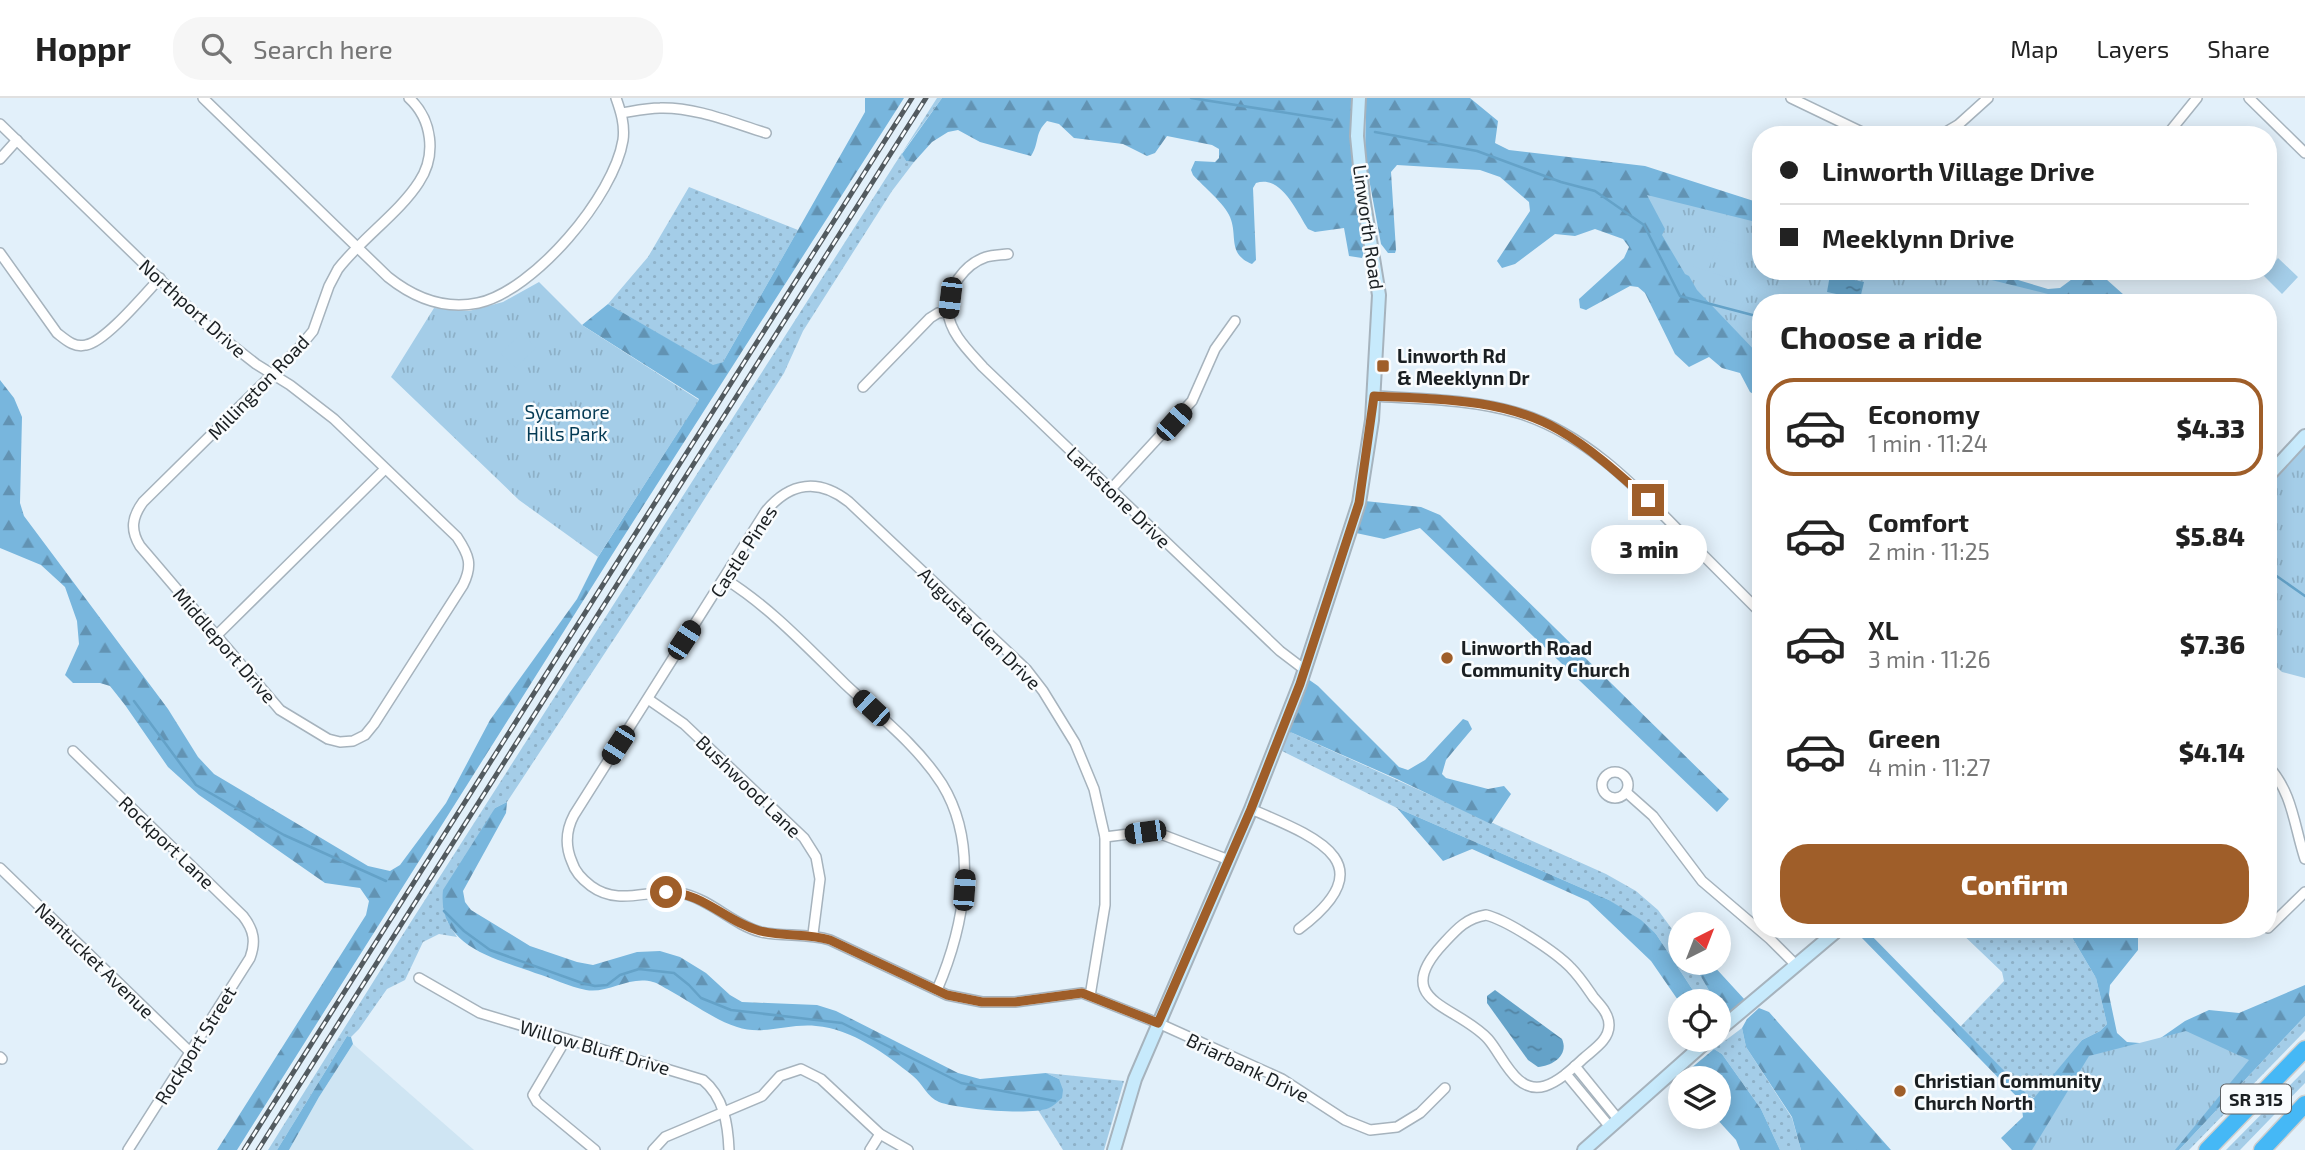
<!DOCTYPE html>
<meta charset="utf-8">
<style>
body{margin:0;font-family:"Exo 2",sans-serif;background:#f6f6f6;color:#222;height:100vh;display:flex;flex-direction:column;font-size:26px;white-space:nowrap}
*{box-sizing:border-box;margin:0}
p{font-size:23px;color:#767676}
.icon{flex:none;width:38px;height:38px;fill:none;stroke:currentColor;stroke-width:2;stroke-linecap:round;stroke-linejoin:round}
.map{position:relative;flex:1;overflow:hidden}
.sheet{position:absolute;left:1752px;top:196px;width:525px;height:644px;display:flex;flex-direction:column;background:#fff;border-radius:28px;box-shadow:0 4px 18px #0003}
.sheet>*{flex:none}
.guide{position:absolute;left:1752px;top:28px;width:525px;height:154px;border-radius:28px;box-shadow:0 4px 18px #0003;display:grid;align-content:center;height:154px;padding:0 28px;background:#fff}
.needle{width:46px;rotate:42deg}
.controls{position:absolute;left:1668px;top:814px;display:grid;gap:14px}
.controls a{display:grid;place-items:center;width:63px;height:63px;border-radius:50%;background:#fff;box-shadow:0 4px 18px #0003;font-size:35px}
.end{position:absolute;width:32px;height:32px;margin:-16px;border:9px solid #9f5e29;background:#fff;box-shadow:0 0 0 4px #fff}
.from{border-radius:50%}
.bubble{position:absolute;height:49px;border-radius:24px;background:#fff;box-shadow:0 4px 18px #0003;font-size:23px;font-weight:800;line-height:49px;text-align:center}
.car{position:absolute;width:21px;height:42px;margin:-21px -10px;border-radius:9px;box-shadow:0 0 5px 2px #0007;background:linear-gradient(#222 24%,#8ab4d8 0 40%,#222 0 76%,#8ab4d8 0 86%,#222 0)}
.guide b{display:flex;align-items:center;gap:24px;height:66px;font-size:26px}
.guide b+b{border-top:2px solid #e0e0e0}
.guide i{width:18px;height:18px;background:#222}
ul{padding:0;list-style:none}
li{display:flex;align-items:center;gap:21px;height:98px;margin:0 14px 10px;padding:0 14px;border:4px solid transparent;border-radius:28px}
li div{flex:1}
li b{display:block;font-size:26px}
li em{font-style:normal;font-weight:800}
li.selected{border-color:#9f5e29}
li>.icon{width:63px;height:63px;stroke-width:1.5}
h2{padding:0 28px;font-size:32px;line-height:84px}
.cta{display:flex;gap:14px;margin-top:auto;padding:14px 28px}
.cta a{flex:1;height:80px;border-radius:28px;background:#9f5e29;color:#fff;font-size:28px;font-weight:800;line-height:80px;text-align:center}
header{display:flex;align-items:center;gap:42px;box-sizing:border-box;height:98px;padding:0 35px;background:#fff;border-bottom:2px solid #e0e0e0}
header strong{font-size:33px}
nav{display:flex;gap:38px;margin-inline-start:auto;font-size:24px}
.search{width:490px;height:63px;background:#f6f6f6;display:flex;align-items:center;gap:18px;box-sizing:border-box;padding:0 24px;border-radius:28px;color:#767676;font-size:26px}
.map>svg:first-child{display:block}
.built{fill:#cfe5f3}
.grass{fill:url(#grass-dots)}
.forest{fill:url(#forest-firs)}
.park{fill:url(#park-tufts)}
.garden{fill:#a4cde8}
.water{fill:url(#water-ripples)}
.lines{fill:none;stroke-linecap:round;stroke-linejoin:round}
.stream{stroke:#64a2c8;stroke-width:2.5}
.minor-casing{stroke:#a6b3bd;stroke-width:12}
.secondary-casing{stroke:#a6b3bd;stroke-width:16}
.motorway-casing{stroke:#cdcece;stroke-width:19}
.minor{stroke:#fff;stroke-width:9}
.secondary{stroke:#c7eafc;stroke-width:12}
.motorway{stroke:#45b8f6;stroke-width:16}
.rail-casing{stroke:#525a5f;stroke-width:5}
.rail{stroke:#f9fcfe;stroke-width:2.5;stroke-dasharray:8;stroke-linecap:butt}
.route{stroke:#9f5e29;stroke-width:9}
.poi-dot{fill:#9f5e29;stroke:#f9fcfe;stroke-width:2.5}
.labels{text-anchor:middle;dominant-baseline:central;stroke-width:5;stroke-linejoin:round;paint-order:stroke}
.shield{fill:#f9fcfe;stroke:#5d6164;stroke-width:2}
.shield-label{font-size:18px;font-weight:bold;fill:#1a1f22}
.street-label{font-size:19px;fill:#1a1f22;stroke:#f9fcfe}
.poi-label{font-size:19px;font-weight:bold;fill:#1a1f22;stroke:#f9fcfe;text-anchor:start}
.park-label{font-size:19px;fill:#043a54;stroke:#f9fcfe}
</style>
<header>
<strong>Hoppr</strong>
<div class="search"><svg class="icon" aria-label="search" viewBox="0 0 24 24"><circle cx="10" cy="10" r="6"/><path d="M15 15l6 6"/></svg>Search here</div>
<nav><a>Map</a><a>Layers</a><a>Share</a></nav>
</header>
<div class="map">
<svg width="2305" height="1052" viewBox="0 0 2305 1052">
<defs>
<pattern id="grass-dots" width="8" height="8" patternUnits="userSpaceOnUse" patternTransform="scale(1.75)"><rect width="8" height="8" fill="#a4cde8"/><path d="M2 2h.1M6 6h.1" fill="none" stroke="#8db0c7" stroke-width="1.8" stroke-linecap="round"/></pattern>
<pattern id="forest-firs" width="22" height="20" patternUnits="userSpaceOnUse" patternTransform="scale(1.75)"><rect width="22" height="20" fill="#78b6dd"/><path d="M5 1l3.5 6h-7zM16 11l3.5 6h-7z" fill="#6293b3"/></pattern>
<pattern id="park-tufts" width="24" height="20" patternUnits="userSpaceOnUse" patternTransform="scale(1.75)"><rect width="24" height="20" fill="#a4cde8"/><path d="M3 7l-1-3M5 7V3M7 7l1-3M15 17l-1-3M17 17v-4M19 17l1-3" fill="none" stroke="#8db0c7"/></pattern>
<pattern id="water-ripples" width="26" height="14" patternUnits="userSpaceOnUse" patternTransform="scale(1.75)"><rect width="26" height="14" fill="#64a2c8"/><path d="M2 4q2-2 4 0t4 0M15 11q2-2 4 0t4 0" fill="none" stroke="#5283a2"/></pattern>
</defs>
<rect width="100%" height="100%" fill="#e2f0fa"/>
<polygon class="built" points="353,946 474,1052 289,1052 319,999"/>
<g class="grass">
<polygon points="937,0 942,0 902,55 906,63 914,64 892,93 803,233 784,275 664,465 507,704 495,710 447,823 457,839 439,836 423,844 405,882 387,891 359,931 351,939 347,938 277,1052 268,1052 400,841"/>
<polygon points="689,89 798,132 723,264 713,268 608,206 648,159"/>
<polygon points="1288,633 1606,776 1636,793 1658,812 1680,842 1680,864 1693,865 1715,903 1700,903 1656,836 1609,802 1397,710 1280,652"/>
<polygon points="1957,831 2067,831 2096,880 2107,926 2100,933 2082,942 2035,1000 2028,997 1960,929 2004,883 2002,874"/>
<polygon points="2305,918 2305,933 2189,1052 2179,1052"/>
<polygon points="1742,930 1746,949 1792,1020 1801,1052 1780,1052 1761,1011 1722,956 1714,951"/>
<polygon points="2305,972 2305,985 2240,1052 2226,1052"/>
<polygon points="1046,975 1124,983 1104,1052 1063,1052 1038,1012 1048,1010 1059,981"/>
</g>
<g class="forest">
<polygon points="865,0 904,0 617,449 237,1052 217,1052 366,817 369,803 360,790 325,785 199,697 168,669 125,607 110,588 100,585 73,585 65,577 79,546 77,523 65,489 41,467 0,450 0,282 14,300 22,319 20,405 24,418 168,611 198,659 214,676 368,768 390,773 400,767 446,705 490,622 577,501 598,459 699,301 582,227 608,206 713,267 723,264 865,14"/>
<path d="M942,0H1353C1350,30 1351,59 1354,89C1357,111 1370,139 1362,160L1349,158L1344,130L1315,134L1308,131C1297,114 1281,76 1256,85L1253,90L1256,162L1252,166C1227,156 1238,138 1230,119C1225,106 1203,88 1193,77L1191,72L1195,63L1215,64L1219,60V51L1212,47L1167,38L1155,55L1147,58L1123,46L1074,40L1059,26L1047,23C1034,36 1040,44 1031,58L980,44L958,32L948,34L932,44L914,64L906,63L902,56Z"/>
<polygon points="1366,0 1470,0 1498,23 1495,45 1509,52 1645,68 1760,105 1760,300 1750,294 1740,275 1722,270 1709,259 1689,269 1675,256 1645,195 1638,189 1630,188 1586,212 1580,210 1579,201 1624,160 1629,149 1623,141 1595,131 1575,138 1555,136 1515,166 1502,170 1497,163 1530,113 1529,104 1500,79 1480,72 1397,67 1391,74 1396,152 1395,155 1388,155 1381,146 1365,59"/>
<polygon points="1875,173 1988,173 2048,191 2060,190 2083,173 2097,173 2133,205 1894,205"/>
<polygon points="1365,403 1421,409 1440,417 1729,701 1717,714 1420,430 1384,441 1356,435"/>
<polygon points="1308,581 1318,588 1399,669 1408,672 1425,662 1463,621 1468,623 1472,631 1446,662 1442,676 1446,680 1488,691 1504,688 1511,696 1491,726 1397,681 1288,633"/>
<path d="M507,704L506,715L463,793L465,804L471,812L530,848L577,864L593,867L637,854L660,853L680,859L706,875L730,897L742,904L817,907L836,913L958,975L980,981L1046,975L1059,981L1063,992L1062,1000C1058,1003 1054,1008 1049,1010C1031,1018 958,1011 939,1004C927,999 923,986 913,978C886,956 852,931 816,928C790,925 762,938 737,929C712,921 690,903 667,891C663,889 658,885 653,884C630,877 608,896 586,892C569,889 552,880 535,875C494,860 437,848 443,792L495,710Z"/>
<polygon points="1397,710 1609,802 1641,822 1656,836 1700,903 1680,905 1651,863 1588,803 1472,751 1443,763"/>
<polygon points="2067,831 2082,831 2090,840 2123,834 2138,840 2138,852 2110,887 2109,897 2117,935 2127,944 2152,946 2185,923 2209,912 2239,915 2305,887 2305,918 2179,1052 2012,1052 2001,1040 2023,1019 2021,1003 1861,839 1866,832 2028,997 2034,1000 2082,942 2100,933 2107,926 2096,880"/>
<polygon points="1693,865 1711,865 1745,902 1723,919 1719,910 1718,903 1715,903"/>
<polygon points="1759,910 1769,914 1891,1052 1801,1052 1792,1019 1746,949 1742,930 1747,921"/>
<polygon points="347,938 351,939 353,946 319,999 289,1052 277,1052"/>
<polygon points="1714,951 1722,956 1761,1011 1780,1052 1740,1052 1736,1042 1715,1019 1718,1018 1718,980 1685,980 1684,976"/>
</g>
<g class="park">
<polygon points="1647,97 1760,125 1760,173 1955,173 2064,200 2068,205 1760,205 1760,258 1697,192 1689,178 1685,176 1662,137 1665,131"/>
<polygon points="539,184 582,227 699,302 598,459 519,402 391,279 434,210 469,213 503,204"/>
<polygon points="2305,338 2305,580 2282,574 2268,561 2268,378"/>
<polygon points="2186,933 2249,962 2175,1052 2032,1052 2089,958"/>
</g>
<g class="garden">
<polygon points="1703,135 1719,140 1708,173 1693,168"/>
<polygon points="1724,142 1740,147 1729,180 1713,175"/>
<polygon points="2278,160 2298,179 2282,196 2262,176 2268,173"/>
<polygon points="521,235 536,249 516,270 501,256"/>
</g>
<g class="water">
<polygon points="1830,177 1864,184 1860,201 1827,194"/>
<path d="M1495,892L1562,941C1569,957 1553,968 1538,969L1528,962L1487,905V898Z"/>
</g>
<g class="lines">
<g class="stream">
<polyline points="1191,0 1332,22"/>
<polyline points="1375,34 1477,53 1561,84 1595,93 1644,127 1680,198 1760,219"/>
<polyline points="2268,472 2305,498"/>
<polyline points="134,603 196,687 284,737 386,783"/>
<polyline points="444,813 464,833 490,852 582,885 595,888 607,887 620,877 639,871 674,875 689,887 701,900 731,912 842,925 961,985 1055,1003"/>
</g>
<g class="minor-casing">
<g id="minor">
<path d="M203,0L388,179C413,199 444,212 478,205C534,193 614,98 623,42C625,27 621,14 616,0"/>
<polyline points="1791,0 1868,37"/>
<polyline points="2249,0 2305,55"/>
<path d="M622,15C634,13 647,10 660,10C696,9 733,25 766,35"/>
<path d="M0,26L210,230L256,266L290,287L334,321L457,439C469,457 473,467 463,487L374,626L365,637L353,643L340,644L328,641L280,612L140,448C130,432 132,419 143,404L298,251L313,233L329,188L338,171C361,141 400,114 419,84C437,57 432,21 409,0"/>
<polyline points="1941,37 1958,27 1988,0"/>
<polyline points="2167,37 2197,0"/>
<polyline points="0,61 17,42"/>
<path d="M0,155L57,235C66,242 74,250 86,247C105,244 145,196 160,180"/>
<path d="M1008,156C1001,157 993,157 986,159C965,166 946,191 948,214C950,236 970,254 983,269L1280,553L1305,572"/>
<polyline points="863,289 930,220 938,215 948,214"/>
<path d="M1374,298C1422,301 1472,301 1518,315C1585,335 1637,390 1684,438C1710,464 1735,489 1760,514"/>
<polyline points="1111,391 1192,303 1215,251 1235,223"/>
<path d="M725,481C770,509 807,549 845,586C878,617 917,647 942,686C980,748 964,829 937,892"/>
<polyline points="216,538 385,371"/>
<polyline points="648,601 684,626 804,740 816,759 820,781 813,836"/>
<path d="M73,653L243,818C254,832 256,844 250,860L128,1052"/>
<path d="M2268,668C2293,695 2294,728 2305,761"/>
<circle cx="1615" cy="687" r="13"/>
<polyline points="1626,694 1653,718 1702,783 1770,841 1796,867"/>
<path d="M1251,711C1316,739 1387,765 1299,831"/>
<polyline points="1105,739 1145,734 1158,735 1229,762"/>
<polyline points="0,770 190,954"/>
<path d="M1486,817C1507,822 1556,854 1571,870C1580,879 1587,890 1594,900C1601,908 1609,916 1609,927C1609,942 1594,951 1584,960C1573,970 1560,983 1545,988C1516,997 1503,958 1488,941C1457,907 1389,904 1443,846C1456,832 1466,820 1486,817Z"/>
<polyline points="2268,830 2305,794"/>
<path d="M419,880L480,915L703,982C724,999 728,1027 729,1052"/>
<path d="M1090,898L1105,807V739L1094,691L1075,645L1043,593L1026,571L849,404C819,380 790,384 766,413L574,717C566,732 565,748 572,764C575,774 583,782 591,788C621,810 652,788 685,796C712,803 734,827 761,834C784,839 807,835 830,842L947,897L982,904H1015L1082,895L1158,925L1282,981L1345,1022L1370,1032L1397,1029L1420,1015L1445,990"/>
<polyline points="566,941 533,997 537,1004 595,1052"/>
<polyline points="0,959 2,961"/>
<polyline points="1575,968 1618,1021"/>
<polyline points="1566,976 1610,1029"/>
<polyline points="653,1052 665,1039 762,998 780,978 801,971 821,981 880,1036 908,1052"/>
<polyline points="870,1052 880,1036"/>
</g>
</g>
<g class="secondary-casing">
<g id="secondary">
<polyline points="2268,378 2305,338"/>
<polyline points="1718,933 1839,831"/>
<polyline points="1114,1052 1135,981 1251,711 1300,586 1359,405 1372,322 1379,197 1363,99 1357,38 1359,0"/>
<polyline points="1584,1052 1708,942"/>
</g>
</g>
<g class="motorway-casing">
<g id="motorway">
<polyline points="2207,1052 2305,951"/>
<polyline points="2262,1052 2305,1006"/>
</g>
</g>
<use href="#minor" class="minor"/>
<use href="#secondary" class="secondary"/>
<use href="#motorway" class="motorway"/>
<g class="rail-casing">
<g id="rail">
<polyline points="244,1052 912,0"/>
<polyline points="258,1052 926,0"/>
</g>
</g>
<use href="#rail" class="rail"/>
</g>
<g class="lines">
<path class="route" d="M666,794C703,794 726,824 760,833C783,839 807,835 830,842L947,897L982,904H1015L1082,895L1158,925L1251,711L1300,586L1359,405L1374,298C1435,301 1505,300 1559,332C1592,351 1620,377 1648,402"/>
</g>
<g class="poi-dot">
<rect x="1376" y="261" width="14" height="14" rx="3.5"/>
<circle cx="1447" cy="560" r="7"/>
<circle cx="1900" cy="993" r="7"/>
</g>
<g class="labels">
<rect class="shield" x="2221" y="986.5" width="70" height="29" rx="5"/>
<g class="shield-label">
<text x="2256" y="1001">SR 315</text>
</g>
<g class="street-label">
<text transform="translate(1369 129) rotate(82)">Linworth Road</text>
<text transform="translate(193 210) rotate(42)">Northport Drive</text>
<text transform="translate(258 289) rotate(-46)">Millington Road</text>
<text transform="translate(1119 399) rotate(44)">Larkstone Drive</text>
<text transform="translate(743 453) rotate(-57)">Castle Pines</text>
<text transform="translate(980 530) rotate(45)">Augusta Glen Drive</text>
<text transform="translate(225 547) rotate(49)">Middleport Drive</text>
<text transform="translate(749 688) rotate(44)">Bushwood Lane</text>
<text transform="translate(167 744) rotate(44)">Rockport Lane</text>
<text transform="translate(95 862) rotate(44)">Nantucket Avenue</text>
<text transform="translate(195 947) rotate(-58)">Rockport Street</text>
<text transform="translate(595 949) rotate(16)">Willow Bluff Drive</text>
<text transform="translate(1248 969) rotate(26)">Briarbank Drive</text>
</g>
<g class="poi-label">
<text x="1397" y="257">Linworth Rd<tspan x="1397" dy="22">&amp; Meeklynn Dr</tspan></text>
<text x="1461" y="549">Linworth Road<tspan x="1461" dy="22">Community Church</tspan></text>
<text x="1914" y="982">Christian Community<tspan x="1914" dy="22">Church North</tspan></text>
</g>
<g class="park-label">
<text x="567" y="313">Sycamore<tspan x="567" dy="22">Hills Park</tspan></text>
</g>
</g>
</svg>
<div class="controls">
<a><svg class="needle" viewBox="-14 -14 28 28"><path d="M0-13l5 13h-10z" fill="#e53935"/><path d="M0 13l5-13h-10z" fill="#767676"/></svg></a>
<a><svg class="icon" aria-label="locate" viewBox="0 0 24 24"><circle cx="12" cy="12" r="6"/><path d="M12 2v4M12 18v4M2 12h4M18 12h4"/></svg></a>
<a><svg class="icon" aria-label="layers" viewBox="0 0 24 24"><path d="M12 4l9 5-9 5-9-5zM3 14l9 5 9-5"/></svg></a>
</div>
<i class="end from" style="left:666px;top:794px"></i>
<i class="end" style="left:1648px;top:402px"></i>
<div class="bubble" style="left:1591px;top:427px;width:116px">3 min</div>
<i class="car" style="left:950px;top:200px;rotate:187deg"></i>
<i class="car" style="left:1174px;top:324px;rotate:42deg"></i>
<i class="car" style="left:684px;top:542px;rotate:33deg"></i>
<i class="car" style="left:871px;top:610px;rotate:313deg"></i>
<i class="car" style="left:618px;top:647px;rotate:213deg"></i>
<i class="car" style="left:1145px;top:734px;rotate:262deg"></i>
<i class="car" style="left:964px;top:792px;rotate:4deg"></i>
<div class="guide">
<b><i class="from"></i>Linworth Village Drive</b>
<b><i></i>Meeklynn Drive</b>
</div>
<section class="sheet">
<h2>Choose a ride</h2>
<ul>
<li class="selected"><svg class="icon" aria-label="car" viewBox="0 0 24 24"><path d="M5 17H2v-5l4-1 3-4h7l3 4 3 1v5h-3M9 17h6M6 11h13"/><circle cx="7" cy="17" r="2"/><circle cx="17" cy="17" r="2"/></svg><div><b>Economy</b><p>1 min · 11:24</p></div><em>$4.33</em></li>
<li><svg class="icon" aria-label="car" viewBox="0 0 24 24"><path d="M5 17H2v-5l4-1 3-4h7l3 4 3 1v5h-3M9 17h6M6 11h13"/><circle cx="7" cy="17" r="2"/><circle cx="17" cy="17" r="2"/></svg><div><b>Comfort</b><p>2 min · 11:25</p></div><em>$5.84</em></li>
<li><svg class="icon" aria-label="car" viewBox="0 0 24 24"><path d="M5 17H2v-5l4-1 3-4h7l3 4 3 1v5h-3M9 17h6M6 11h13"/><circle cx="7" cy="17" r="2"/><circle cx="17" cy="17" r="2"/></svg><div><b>XL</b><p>3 min · 11:26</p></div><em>$7.36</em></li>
<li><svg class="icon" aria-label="car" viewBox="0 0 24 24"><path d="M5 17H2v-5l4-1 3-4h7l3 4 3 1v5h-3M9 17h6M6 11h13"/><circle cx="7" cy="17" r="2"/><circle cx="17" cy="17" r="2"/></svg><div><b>Green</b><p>4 min · 11:27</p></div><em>$4.14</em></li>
</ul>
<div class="cta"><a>Confirm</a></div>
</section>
</div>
